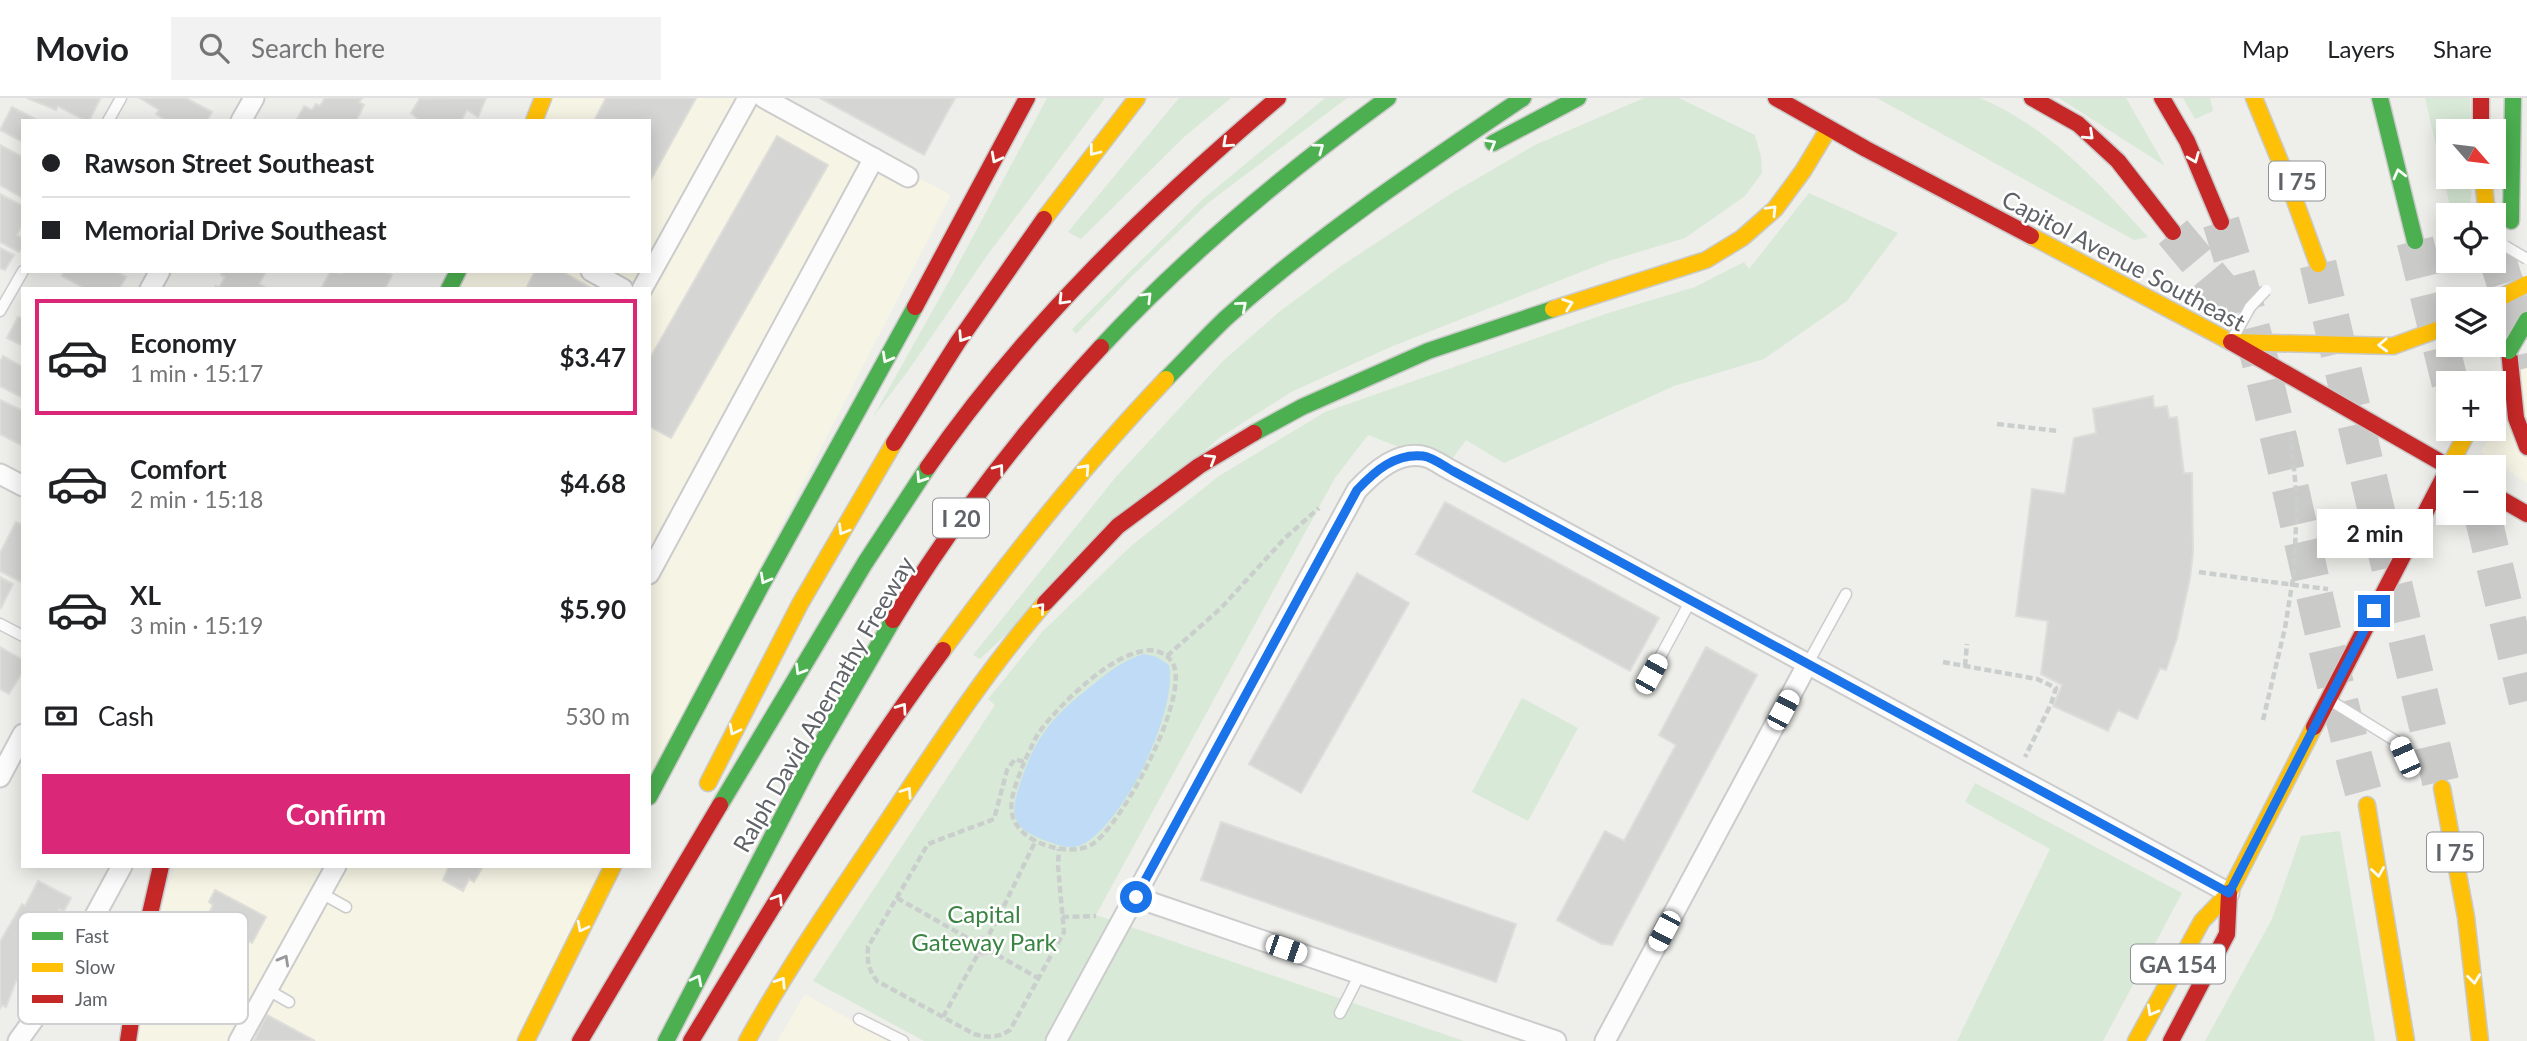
<!DOCTYPE html>
<meta charset="utf-8">
<style>
body{margin:0;font-family:Lato,sans-serif;background:#f2f2f2;color:#202124;height:100vh;display:flex;flex-direction:column;font-size:26px;white-space:nowrap}
*{box-sizing:border-box;margin:0}
p{font-size:23px;color:#757577}
.icon{flex:none;width:38px;height:38px;fill:none;stroke:currentColor;stroke-width:2;stroke-linecap:round;stroke-linejoin:round}
.map{position:relative;flex:1;overflow:hidden}
.panel{position:absolute;left:21px;top:189px;width:630px;height:581px;display:flex;flex-direction:column;background:#fff;border-radius:0px;box-shadow:0 4px 18px #0003}
.panel>*{flex:none}
.guide{position:absolute;left:21px;top:21px;width:630px;height:154px;border-radius:0px;box-shadow:0 4px 18px #0003;display:grid;align-content:center;height:154px;padding:0 21px;background:#fff}
.needle{width:46px;rotate:118deg}
.fabs{position:absolute;left:2436px;top:21px;display:grid;gap:14px}
.fabs a{display:grid;place-items:center;width:70px;height:70px;border-radius:0px;background:#fff;box-shadow:0 4px 18px #0003;font-size:35px}
.end{position:absolute;width:32px;height:32px;margin:-16px;border:9px solid #1a73e8;background:#fff;box-shadow:0 0 0 4px #fff}
.from{border-radius:50%}
.bubble{position:absolute;height:49px;border-radius:0px;background:#fff;box-shadow:0 4px 18px #0003;font-size:23px;font-weight:700;line-height:49px;text-align:center}
.car{position:absolute;width:21px;height:42px;margin:-21px -10px;border-radius:9px;box-shadow:0 0 5px 2px #0007;background:linear-gradient(#fff 24%,#345 0 40%,#fff 0 76%,#345 0 86%,#fff 0)}
.guide b{display:flex;align-items:center;gap:24px;height:66px;font-size:26px}
.guide b+b{border-top:2px solid #e0e0e0}
.guide i{width:18px;height:18px;background:#202124}
ul{padding:12px 0 0;list-style:none}
li{display:flex;align-items:center;gap:21px;height:116px;margin:0 14px 10px;padding:0 7px;border:4px solid transparent;border-radius:0px}
li div{flex:1}
li b{display:block;font-size:26px}
li em{font-style:normal;font-weight:700}
li.active{border-color:#db2777}
li>.icon{width:63px;height:63px;stroke-width:1.5}
.pay{display:flex;align-items:center;gap:18px;height:77px;padding:0 21px;font-size:26px}
.pay p{margin-inline-start:auto}
.button{display:flex;gap:14px;margin-top:auto;padding:14px 21px}
.button a{flex:1;height:80px;border-radius:0px;background:#db2777;color:#fff;font-size:28px;font-weight:700;line-height:80px;text-align:center}
header{display:flex;align-items:center;gap:42px;box-sizing:border-box;height:98px;padding:0 35px;background:#fff;border-bottom:2px solid #e0e0e0}
header strong{font-size:33px}
nav{display:flex;gap:38px;margin-inline-start:auto;font-size:24px}
.search{width:490px;height:63px;background:#f2f2f2;display:flex;align-items:center;gap:18px;box-sizing:border-box;padding:0 24px;border-radius:0px;color:#757577;font-size:26px}
.map>svg:first-child{display:block}
.commercial{fill:#f6f4e4}
.green{fill:#d8ead7}
.water{fill:#c0dbf6}
.building{fill:#d5d5d3;stroke:#deddd9;stroke-width:2}
.lines{fill:none;stroke-linecap:round;stroke-linejoin:round}
.highway-tunnel{stroke:#cacbc9;stroke-width:37;stroke-dasharray:37 18;stroke-linecap:butt}
.lane-casing{stroke:#cbcccb;stroke-width:13}
.street-casing{stroke:#cbcccb;stroke-width:23}
.fast-casing{stroke:#cacaca;stroke-width:19}
.slow-casing{stroke:#cacaca;stroke-width:19}
.jam-casing{stroke:#cacaca;stroke-width:19}
.path{stroke:#cacfcd;stroke-width:4.5;stroke-dasharray:7 3.5;stroke-linecap:butt}
.lane{stroke:#fcfcfc;stroke-width:10}
.street{stroke:#fcfcfc;stroke-width:19}
.fast{stroke:#4caf50;stroke-width:16}
.slow{stroke:#ffc107;stroke-width:16}
.jam{stroke:#c62828;stroke-width:16}
.lane-bridge-casing{stroke:#cbcccb;stroke-width:13;stroke-linecap:butt}
.fast-bridge-casing{stroke:#cacaca;stroke-width:19;stroke-linecap:butt}
.slow-bridge-casing{stroke:#cacaca;stroke-width:19;stroke-linecap:butt}
.jam-bridge-casing{stroke:#cacaca;stroke-width:19;stroke-linecap:butt}
.path-bridge{stroke:#cacfcd;stroke-width:4.5;stroke-dasharray:7 3.5;stroke-linecap:butt}
.lane-bridge{stroke:#fcfcfc;stroke-width:10}
.fast-bridge{stroke:#4caf50;stroke-width:16}
.slow-bridge{stroke:#ffc107;stroke-width:16}
.jam-bridge{stroke:#c62828;stroke-width:16}
.oneway{stroke:#f6fbf6}
.oneway2{stroke:#96989b}
.route{stroke:#1a73e8;stroke-width:9}
.labels{text-anchor:middle;dominant-baseline:central;stroke-width:5;stroke-linejoin:round;paint-order:stroke}
.shield{fill:#fff;stroke:#8f9195;stroke-width:2}
.shield-label{font-size:23px;font-weight:bold;fill:#5f6267}
.street-label{font-size:24px;fill:#5f6267;stroke:#fff}
.park-label{font-size:24px;fill:#398442;stroke:#fff}
.key{fill:#fff;stroke:#cfd0d1;stroke-width:2}
.key-label{font-size:19px;fill:#5f6267}
</style>
<header>
<strong>Movio</strong>
<div class="search"><svg class="icon" aria-label="search" viewBox="0 0 24 24"><circle cx="10" cy="10" r="6"/><path d="M15 15l6 6"/></svg>Search here</div>
<nav><a>Map</a><a>Layers</a><a>Share</a></nav>
</header>
<div class="map">
<svg width="2527" height="943" viewBox="0 0 2527 943">
<rect width="100%" height="100%" fill="#eeeeea"/>
<g class="commercial">
<polygon points="541,0 769,0 951,97 649,685 649,191 452,191 461,173 649,173 649,23 531,23"/>
<polygon points="2527,264 2527,385 2481,354"/>
<polygon points="175,768 606,768 517,943 135,943 142,870"/>
<polygon points="805,896 888,943 777,943"/>
</g>
<g class="green">
<polygon points="1047,0 1105,0 986,159 908,273 873,319 953,176"/>
<polygon points="1179,0 1231,0 1184,39 1081,141 1068,134"/>
<polygon points="1325,0 1347,0 1208,105 1131,179 1076,236 1072,231 1203,101"/>
<polygon points="1644,0 1679,0 1755,37 1761,59 1762,75 1745,98 1685,140 1609,163 1393,248 1293,293 1219,340 980,561 973,557 1115,380 1223,263 1279,214 1341,168 1452,95 1535,47"/>
<path d="M1877,0H1980C2049,29 2099,85 2148,139L2134,142Z"/>
<polygon points="2059,0 2126,0 2165,68"/>
<polygon points="2183,0 2210,0 2213,13 2195,21"/>
<polygon points="2425,0 2470,0 2471,33 2448,33 2448,79 2473,79 2469,117 2452,117"/>
<polygon points="1809,95 1898,135 1847,203 1764,261 1674,288 1504,365 1466,342 1450,364 1409,353 1368,337 1335,380 1096,817 1464,943 924,943 813,883 995,607 988,601 1043,533 1131,448 1219,378 1325,314 1608,215 1695,189 1744,164 1749,171"/>
<polygon points="1522,600 1578,630 1528,723 1472,694"/>
<polygon points="1975,685 2182,795 2103,943 1957,943 2050,751 1965,704"/>
<polygon points="2340,733 2375,943 2205,943 2272,821 2301,738"/>
</g>
<path class="water" d="M1144,556L1157,559L1169,567C1175,600 1152,654 1136,683C1125,702 1096,750 1071,749C1061,749 1050,744 1041,741C1030,736 1017,730 1015,717C1013,704 1018,692 1022,680C1038,633 1057,615 1095,585C1110,573 1125,561 1144,556Z"/>
<g class="building">
<polygon points="27,0 97,0 100,1 89,23 86,23 58,8 56,12"/>
<polygon points="140,0 186,0 212,14 207,23 167,23 156,16 159,12"/>
<polygon points="325,0 362,0 359,4 364,7 356,23 296,23 304,8 312,12 316,6 320,8"/>
<polygon points="420,0 423,1 486,0 478,19 467,12 461,23 420,23 411,15"/>
<polygon points="606,0 696,0 649,85 649,23 594,23"/>
<polygon points="820,0 955,0 924,57"/>
<polygon points="12,9 39,23 23,23 23,44 0,32"/>
<polygon points="777,38 828,67 671,340 649,328 649,262"/>
<polygon points="0,47 23,59 23,95 21,99 0,87"/>
<polygon points="0,96 23,108 23,125 17,137 23,140 23,148 19,154 0,144"/>
<polygon points="0,150 14,157 5,172 0,170"/>
<polygon points="64,173 115,173 126,179 119,191 86,191 62,178"/>
<polygon points="222,173 266,173 259,186 264,189 214,191 216,188 219,190 225,179 221,177"/>
<polygon points="331,173 341,176 342,173 384,173 392,177 385,191 321,191"/>
<polygon points="535,173 561,173 589,189 588,191 526,191"/>
<polygon points="18,219 23,221 23,248 7,240"/>
<polygon points="3,258 23,269 23,300 0,288 0,264"/>
<polygon points="2153,298 2154,310 2167,308 2169,320 2177,319 2184,375 2192,375 2193,454 2190,480 2177,540 2166,572 2160,570 2137,621 2118,612 2108,633 2053,608 2062,587 2041,576 2048,523 2016,518 2032,391 2065,396 2074,340 2096,335 2093,311"/>
<polygon points="0,302 23,313 23,348 0,336"/>
<polygon points="1445,404 1659,520 1630,573 1416,456"/>
<polygon points="16,424 23,427 23,485 0,473 0,455"/>
<polygon points="1357,475 1409,505 1301,695 1249,666"/>
<polygon points="0,479 13,486 1,510 0,509"/>
<polygon points="0,549 23,562 23,573 9,596 0,591"/>
<polygon points="1706,549 1757,577 1612,847 1602,846 1557,822 1605,733 1624,743 1676,647 1659,637"/>
<polygon points="1221,724 1516,826 1496,884 1201,782"/>
<polygon points="449,768 483,768 474,784 469,781 463,793 443,782"/>
<polygon points="38,783 71,800 64,813 59,811 54,822 58,824 51,838 46,836 36,862 31,859 21,885 16,883 6,909 2,907 0,910 0,844 22,806 25,808"/>
<polygon points="215,792 266,819 252,845 206,821 213,807 209,804"/>
<circle cx="982" cy="848" r="10"/>
<polygon points="267,917 315,943 254,943"/>
</g>
<g class="lines">
<g class="highway-tunnel">
<path d="M2221,124C2281,315 2312,514 2367,707"/>
<polyline points="2173,134 2234,207 2241,219"/>
<polyline points="2415,143 2450,285"/>
<polyline points="2494,150 2516,220 2527,270"/>
<polyline points="2318,166 2442,690"/>
<polyline points="2482,415 2527,603"/>
</g>
<g class="lane-casing">
<g id="lane">
<polyline points="108,23 121,0"/>
<polyline points="0,213 23,173"/>
<polyline points="0,526 23,538"/>
<polyline points="1808,565 1846,496"/>
<polyline points="1651,576 1691,502"/>
<polyline points="2399,645 2405,659"/>
<polyline points="321,795 346,809"/>
<polyline points="268,892 289,904"/>
<polyline points="1340,915 1360,876"/>
<polyline points="859,921 903,943"/>
</g>
</g>
<g class="street-casing">
<g id="street">
<polyline points="764,0 908,79"/>
<polyline points="241,23 254,0"/>
<polyline points="591,173 623,191"/>
<polyline points="150,191 160,173"/>
<polyline points="642,191 748,0"/>
<polyline points="0,376 23,388"/>
<polyline points="649,476 874,60"/>
<polyline points="0,679 23,636"/>
<polyline points="1135,799 1556,943"/>
<polyline points="18,943 54,893 122,768"/>
<polyline points="239,943 336,768"/>
<path d="M1056,943L1357,392C1374,374 1399,351 1426,359C1433,361 1440,366 1447,370L2229,795"/>
<polyline points="1605,943 1808,565"/>
</g>
</g>
<g class="fast-casing">
<g id="fast">
<polyline points="2380,0 2415,143"/>
<polyline points="1493,45 1578,0"/>
<polyline points="2511,123 2513,0"/>
<polyline points="449,191 458,173"/>
<path d="M1101,249C1188,155 1285,75 1388,0"/>
<path d="M1166,281C1186,261 1205,240 1226,220C1317,138 1422,68 1523,0"/>
<polyline points="1254,335 1302,309 1428,253 1553,211"/>
<polyline points="649,699 761,488 915,209"/>
<polyline points="720,707 865,465 928,369"/>
<polyline points="666,943 814,658 893,522"/>
</g>
</g>
<g class="slow-casing">
<g id="slow">
<polyline points="2254,0 2286,78 2318,166"/>
<polyline points="534,23 543,0"/>
<polyline points="2483,79 2487,117"/>
<polyline points="1044,121 1137,0"/>
<polyline points="2031,138 2231,244"/>
<polyline points="1553,211 1706,162 1742,140 1775,111 1803,73 1829,30"/>
<path d="M943,552C1012,458 1085,366 1166,281"/>
<polyline points="708,685 800,506 894,345"/>
<polyline points="2442,690 2466,819 2480,943"/>
<polyline points="2367,707 2406,943"/>
<polyline points="526,943 613,768"/>
<path d="M747,943C789,867 839,796 887,724C937,649 986,573 1045,505"/>
<polyline points="2136,943 2202,823 2229,795 2314,629"/>
</g>
</g>
<g class="jam-casing">
<g id="jam">
<polyline points="1776,0 1866,51 2031,138"/>
<polyline points="2032,0 2078,26 2118,63 2173,134"/>
<polyline points="2162,0 2187,43 2221,124"/>
<polyline points="2481,0 2481,33"/>
<polyline points="915,209 1027,0"/>
<polyline points="2509,253 2516,320 2527,349"/>
<polyline points="894,345 958,244 1044,121"/>
<path d="M928,369C1025,229 1148,110 1278,0"/>
<polyline points="2494,397 2527,416"/>
<polyline points="1045,505 1118,428 1199,368 1254,335"/>
<path d="M893,522C953,424 1023,333 1101,249"/>
<polyline points="128,943 141,855 161,768"/>
<polyline points="580,943 720,707"/>
<path d="M691,943C771,811 851,677 943,552"/>
<polyline points="2171,943 2227,836 2229,795"/>
</g>
</g>
<g class="path">
<polyline points="1997,326 2059,333"/>
<polyline points="2199,474 2271,484"/>
<polyline points="1167,558 1221,510 1285,440 1319,410"/>
<polyline points="1943,564 2037,581 2056,590 2051,606 2025,659"/>
<polyline points="1965,568 1967,546"/>
<polyline points="2263,622 2285,530"/>
<path d="M1024,664C1019,680 1009,698 1012,715C1016,744 1068,760 1091,747C1121,730 1193,594 1172,564C1142,521 1056,609 1038,636C1033,644 1029,655 1024,664L1015,661L1007,672L994,721L928,746L868,849C867,863 868,871 877,883L974,936C989,940 997,940 1010,932L1064,834L1058,768L1059,751"/>
<polyline points="897,800 1038,880"/>
<polyline points="1062,819 1096,818"/>
<polyline points="943,919 997,822 1036,742"/>
</g>
<use href="#lane" class="lane"/>
<use href="#street" class="street"/>
<use href="#fast" class="fast"/>
<use href="#slow" class="slow"/>
<use href="#jam" class="jam"/>
<g class="lane-bridge-casing">
<g id="lane-bridge">
<polyline points="2505,148 2527,161"/>
<polyline points="2233,240 2250,209 2266,192"/>
<polyline points="2331,603 2399,645"/>
</g>
</g>
<g class="fast-bridge-casing">
<polyline id="fast-bridge" points="2509,253 2527,222"/>
</g>
<g class="slow-bridge-casing">
<g id="slow-bridge">
<polyline points="2494,203 2527,186"/>
<polyline points="2231,244 2393,248 2448,228"/>
<polyline points="2449,369 2469,331"/>
</g>
</g>
<g class="jam-bridge-casing">
<g id="jam-bridge">
<polyline points="2231,244 2449,369"/>
<polyline points="2314,629 2448,371"/>
</g>
</g>
<g class="path-bridge">
<polyline points="2271,484 2328,491"/>
<polyline points="2285,530 2294,474 2297,402 2291,339"/>
</g>
<use href="#lane-bridge" class="lane-bridge"/>
<use href="#fast-bridge" class="fast-bridge"/>
<use href="#slow-bridge" class="slow-bridge"/>
<use href="#jam-bridge" class="jam-bridge"/>
</g>
<defs><path id="oneway-chevron" d="M-2-3.5L2.5 0L-2 3.5" fill="none" stroke-width="1.6" stroke-linecap="round" stroke-linejoin="round" transform="scale(1.75)"/></defs>
<g class="oneway">
<use href="#oneway-chevron" transform="translate(2089 37) rotate(43)"/>
<use href="#oneway-chevron" transform="translate(1227 45) rotate(138)"/>
<use href="#oneway-chevron" transform="translate(1491 46) rotate(-30)"/>
<use href="#oneway-chevron" transform="translate(1319 50) rotate(-36)"/>
<use href="#oneway-chevron" transform="translate(1094 53) rotate(128)"/>
<use href="#oneway-chevron" transform="translate(996 60) rotate(118)"/>
<use href="#oneway-chevron" transform="translate(2194 60) rotate(68)"/>
<use href="#oneway-chevron" transform="translate(2399 76) rotate(-104)"/>
<use href="#oneway-chevron" transform="translate(1772 112) rotate(-46)"/>
<use href="#oneway-chevron" transform="translate(1147 199) rotate(-45)"/>
<use href="#oneway-chevron" transform="translate(1063 202) rotate(134)"/>
<use href="#oneway-chevron" transform="translate(1568 206) rotate(-19)"/>
<use href="#oneway-chevron" transform="translate(1242 208) rotate(-41)"/>
<use href="#oneway-chevron" transform="translate(963 239) rotate(123)"/>
<use href="#oneway-chevron" transform="translate(2383 247) rotate(178)"/>
<use href="#oneway-chevron" transform="translate(887 260) rotate(119)"/>
<use href="#oneway-chevron" transform="translate(1211 361) rotate(-32)"/>
<use href="#oneway-chevron" transform="translate(999 371) rotate(-53)"/>
<use href="#oneway-chevron" transform="translate(1085 371) rotate(-48)"/>
<use href="#oneway-chevron" transform="translate(921 380) rotate(123)"/>
<use href="#oneway-chevron" transform="translate(843 432) rotate(120)"/>
<use href="#oneway-chevron" transform="translate(765 481) rotate(119)"/>
<use href="#oneway-chevron" transform="translate(1040 510) rotate(-49)"/>
<use href="#oneway-chevron" transform="translate(800 572) rotate(121)"/>
<use href="#oneway-chevron" transform="translate(902 610) rotate(-55)"/>
<use href="#oneway-chevron" transform="translate(734 632) rotate(117)"/>
<use href="#oneway-chevron" transform="translate(907 694) rotate(-56)"/>
<use href="#oneway-chevron" transform="translate(2378 774) rotate(81)"/>
<use href="#oneway-chevron" transform="translate(778 801) rotate(-58)"/>
<use href="#oneway-chevron" transform="translate(582 829) rotate(117)"/>
<use href="#oneway-chevron" transform="translate(2474 881) rotate(83)"/>
<use href="#oneway-chevron" transform="translate(697 882) rotate(-63)"/>
<use href="#oneway-chevron" transform="translate(781 884) rotate(-57)"/>
<use href="#oneway-chevron" transform="translate(2152 913) rotate(119)"/>
</g>
<use class="oneway2" href="#oneway-chevron" transform="translate(284 862) rotate(-61)"/>
<g class="lines">
<path class="route" d="M1136,799L1357,392C1375,373 1395,355 1423,358C1432,359 1444,368 1453,373L2229,795L2374,513"/>
</g>
<g class="labels">
<g class="shield">
<rect x="2269" y="63.5" width="56" height="39" rx="5"/>
<rect x="933" y="400.5" width="56" height="39" rx="5"/>
<rect x="2427" y="734.5" width="56" height="39" rx="5"/>
<rect x="2131" y="846.5" width="94" height="39" rx="5"/>
</g>
<g class="shield-label">
<text x="2297" y="83">I 75</text>
<text x="961" y="420">I 20</text>
<text x="2455" y="754">I 75</text>
<text x="2178" y="866">GA 154</text>
</g>
<g class="street-label">
<text transform="translate(2124 162) rotate(28)">Capitol Avenue Southeast</text>
<text transform="translate(823 606) rotate(-60)">Ralph David Abernathy Freeway</text>
</g>
<g class="park-label">
<text x="984" y="815">Capital<tspan x="984" dy="28">Gateway Park</tspan></text>
</g>
</g>
<rect x="18" y="814" width="230" height="112" rx="10" class="key"/>
<rect x="32" y="834" width="31" height="8" fill="#4caf50"/>
<rect x="32" y="865" width="31" height="9" fill="#ffc107"/>
<rect x="32" y="897" width="31" height="8" fill="#c62828"/>
<g class="key-label">
<text x="75" y="845">Fast</text>
<text x="75" y="876">Slow</text>
<text x="75" y="908">Jam</text>
</g>
</svg>
<div class="fabs">
<a><svg class="needle" viewBox="-14 -14 28 28"><path d="M0-13l5 13h-10z" fill="#e53935"/><path d="M0 13l5-13h-10z" fill="#757577"/></svg></a>
<a><svg class="icon" aria-label="locate" viewBox="0 0 24 24"><circle cx="12" cy="12" r="6"/><path d="M12 2v4M12 18v4M2 12h4M18 12h4"/></svg></a>
<a><svg class="icon" aria-label="layers" viewBox="0 0 24 24"><path d="M12 4l9 5-9 5-9-5zM3 14l9 5 9-5"/></svg></a>
<a>+</a>
<a>−</a>
</div>
<i class="end from" style="left:1136px;top:799px"></i>
<i class="end" style="left:2374px;top:513px"></i>
<div class="bubble" style="left:2317px;top:411px;width:116px">2 min</div>
<i class="car" style="left:1651px;top:576px;rotate:29deg"></i>
<i class="car" style="left:1783px;top:612px;rotate:28deg"></i>
<i class="car" style="left:2405px;top:659px;rotate:336deg"></i>
<i class="car" style="left:1664px;top:833px;rotate:208deg"></i>
<i class="car" style="left:1286px;top:851px;rotate:109deg"></i>
<div class="guide">
<b><i class="from"></i>Rawson Street Southeast</b>
<b><i></i>Memorial Drive Southeast</b>
</div>
<section class="panel">
<ul>
<li class="active"><svg class="icon" aria-label="car" viewBox="0 0 24 24"><path d="M5 17H2v-5l4-1 3-4h7l3 4 3 1v5h-3M9 17h6M6 11h13"/><circle cx="7" cy="17" r="2"/><circle cx="17" cy="17" r="2"/></svg><div><b>Economy</b><p>1 min · 15:17</p></div><em>$3.47</em></li>
<li><svg class="icon" aria-label="car" viewBox="0 0 24 24"><path d="M5 17H2v-5l4-1 3-4h7l3 4 3 1v5h-3M9 17h6M6 11h13"/><circle cx="7" cy="17" r="2"/><circle cx="17" cy="17" r="2"/></svg><div><b>Comfort</b><p>2 min · 15:18</p></div><em>$4.68</em></li>
<li><svg class="icon" aria-label="car" viewBox="0 0 24 24"><path d="M5 17H2v-5l4-1 3-4h7l3 4 3 1v5h-3M9 17h6M6 11h13"/><circle cx="7" cy="17" r="2"/><circle cx="17" cy="17" r="2"/></svg><div><b>XL</b><p>3 min · 15:19</p></div><em>$5.90</em></li>
</ul>
<div class="pay"><svg class="icon" aria-label="cash" viewBox="0 0 24 24"><path d="M3 7h18v10H3z"/><circle cx="12" cy="12" r="2"/></svg>Cash<p>530 m</p></div>
<div class="button"><a>Confirm</a></div>
</section>
</div>
